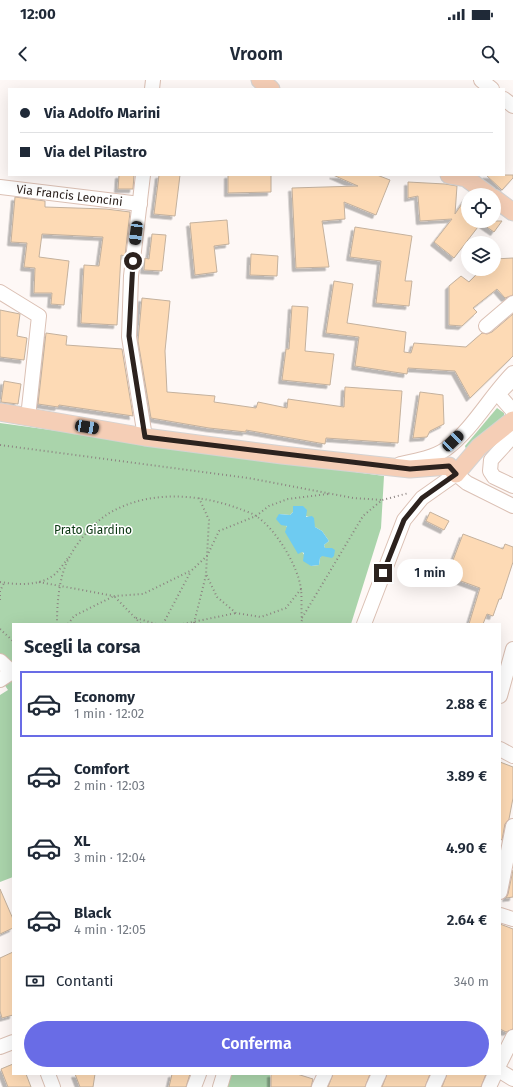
<!DOCTYPE html>
<html lang="it">
<meta charset="utf-8">
<style>
body{margin:0;font-family:"Fira Sans",sans-serif;background:#f2f2f3;color:#1f2937;height:100vh;display:flex;flex-direction:column;font-size:15px;white-space:nowrap}
*{box-sizing:border-box;margin:0}
p{font-size:13px;color:#747a83}
.icon{flex:none;width:22px;height:22px;fill:none;stroke:currentColor;stroke-width:2;stroke-linecap:round;stroke-linejoin:round}
.map{position:relative;flex:1;overflow:hidden}
.details{position:absolute;left:12px;top:543px;width:489px;height:452px;display:flex;flex-direction:column;background:#fff;border-radius:0px;box-shadow:0 4px 16px #0002}
.details>*{flex:none}
.guide{position:absolute;left:8px;top:8px;width:497px;height:88px;border-radius:0px;box-shadow:0 4px 16px #0002;display:grid;align-content:center;height:88px;padding:0 12px;background:#fff}
.fabs{position:absolute;left:461px;top:108px;display:grid;gap:8px}
.fabs a{display:grid;place-items:center;width:40px;height:40px;border-radius:50%;background:#fff;box-shadow:0 4px 16px #0002;font-size:20px}
.end{position:absolute;width:18px;height:18px;margin:-9px;border:5px solid #2c221e;background:#fff;box-shadow:0 0 0 2px #fff}
.from{border-radius:50%}
.bubble{position:absolute;height:28px;border-radius:14px;background:#fff;box-shadow:0 4px 16px #0002;font-size:13px;font-weight:600;line-height:28px;text-align:center}
.car{position:absolute;width:12px;height:24px;margin:-12px -6px;border-radius:5px;box-shadow:0 0 3px 1px #0007;background:linear-gradient(#222 24%,#8ab4d8 0 40%,#222 0 76%,#8ab4d8 0 86%,#222 0)}
.guide b{display:flex;align-items:center;gap:14px;height:38px;font-size:15px}
.guide b+b{border-top:1px solid #e0e1e3}
.guide i{width:10px;height:10px;background:#1f2937}
ul{padding:0;list-style:none}
li{display:flex;align-items:center;gap:12px;height:66px;margin:0 8px 6px;padding:0 4px;border:2px solid transparent;border-radius:0px}
li div{flex:1}
li b{display:block;font-size:15px}
li em{font-style:normal;font-weight:600}
li.on{border-color:#696ce6}
li>.icon{width:36px;height:36px;stroke-width:1.5}
h2{padding:0 12px;font-size:18px;line-height:48px}
.pay{display:flex;align-items:center;gap:10px;height:44px;padding:0 12px;font-size:15px}
.pay p{margin-inline-start:auto}
.button{display:flex;gap:8px;margin-top:auto;padding:8px 12px}
.button a{flex:1;height:46px;border-radius:24px;background:#696ce6;color:#fff;font-size:16px;font-weight:600;line-height:46px;text-align:center}
.status{display:flex;justify-content:space-between;align-items:center;height:28px;padding:0 20px;background:#fff;direction:ltr}
.status svg{height:11px;fill:currentColor}
header{display:flex;justify-content:space-between;align-items:center;height:52px;padding:0 12px;background:#fff;font-size:18px;font-weight:600}
.map>svg:first-child{display:block}
.green{fill:#aad4ab;fill-rule:evenodd}
.water{fill:#6ecbf1}
.building{fill:#fddab5;stroke:#c4b19d;filter:url(#shadow)}
.lines{fill:none;stroke-linecap:round;stroke-linejoin:round}
.minor-casing{stroke:#dbc0b4;stroke-width:16}
.major-casing{stroke:#d5d3d2;stroke-width:19}
.path{stroke:#8c8481;stroke-width:2;stroke-dasharray:1 3;stroke-linecap:butt}
.minor{stroke:#fff;stroke-width:14}
.major{stroke:#f5ceb6;stroke-width:17}
.route{stroke:#2c221e;stroke-width:5}
.labels{text-anchor:middle;dominant-baseline:central;stroke-width:3;stroke-linejoin:round;paint-order:stroke}
.street-label{font-size:12px;fill:#2c221e;stroke:#fff}
.park-label{font-size:12px;fill:#093610;stroke:#fff}
</style>
<div class="status"><b>12:00</b><svg viewBox="0 0 49 12"><path d="M0 12V9h3v3zM5 12V6h3v6zM10 12V3h3v9zM15 12V0h3v12zM26 1h20v11H26zM47 4h2v5h-2z"/></svg></div>
<header><svg class="icon" aria-label="back" viewBox="0 0 24 24"><path d="M15 5l-7 7 7 7"/></svg>Vroom<svg class="icon" aria-label="search" viewBox="0 0 24 24"><circle cx="10" cy="10" r="6"/><path d="M15 15l6 6"/></svg></header>
<div class="map">
<svg width="513" height="1007" viewBox="0 0 513 1007">
<defs>
<filter id="shadow"><feDropShadow dx="-3.5" dy="3.5" stdDeviation="0" flood-color="#0004"/></filter>
</defs>
<rect width="100%" height="100%" fill="#fef8f6"/>
<g class="green">
<polygon points="497,328 504,333 504,337 468,369 466,369 465,366"/>
<path d="M0,343L384,396L381,448L351,544H13V588L0,575ZM293,432L309,437L315,447L322,451L329,461L324,465L325,468L320,478L319,485L311,486L279,434L290,435Z"/>
<polygon points="13,600 13,797 0,802 0,615 8,610 4,604"/>
<polygon points="231,994 270,994 270,1007 227,1007"/>
</g>
<polygon class="water" points="293,426 303,426 307,430 306,437 312,436 314,438 315,447 322,451 329,461 324,465 325,468 332,468 335,470 334,476 332,478 322,476 320,478 319,485 311,486 303,481 304,473 302,472 298,474 285,452 287,446 281,445 276,439 279,434 290,435 293,432"/>
<g class="building">
<polygon points="119,95 134,95 133,109 118,109"/>
<polygon points="159,95 180,95 175,136 154,134"/>
<polygon points="228,95 271,95 271,112 228,113"/>
<polygon points="333,95 377,95 390,100 376,135 344,122 345,139 322,141 329,187 296,188 292,108 358,106"/>
<polygon points="486,95 513,95 513,98 502,110"/>
<polygon points="408,102 445,104 457,106 455,134 468,115 468,141 502,141 494,152 481,143 454,178 434,162 452,139 420,141 418,116 408,118"/>
<polygon points="15,117 45,121 45,127 106,129 130,132 125,176 121,175 117,245 81,243 84,185 99,186 103,157 42,154 39,177 69,181 64,225 51,224 52,213 34,213 35,188 24,187 27,163 11,162"/>
<polygon points="227,140 229,164 214,166 217,192 195,195 190,143"/>
<polygon points="355,147 412,156 405,201 412,201 409,226 376,223 381,181 350,177"/>
<polygon points="152,154 166,155 162,191 144,190 145,178 149,179"/>
<polygon points="251,174 278,176 277,196 250,195"/>
<polygon points="513,178 513,215 505,218 497,209 473,228 477,232 462,246 449,245 449,206 461,196 469,202 482,189 494,189 494,179"/>
<polygon points="334,201 353,204 347,243 406,252 404,272 411,273 414,263 466,267 482,253 487,254 492,252 513,234 513,276 470,318 455,291 408,288 407,294 355,286 359,257 326,253"/>
<polygon points="142,218 170,221 165,271 167,312 215,316 214,322 256,328 258,322 287,328 288,319 344,327 345,307 402,311 398,363 326,358 325,364 246,350 246,352 209,348 151,338 138,261"/>
<polygon points="292,226 308,227 305,271 334,274 330,305 282,300 286,269 289,269"/>
<polygon points="0,230 20,234 17,256 27,258 24,280 0,277"/>
<polygon points="46,253 67,256 66,265 122,269 133,336 59,325 58,327 38,324"/>
<polygon points="4,301 21,304 18,324 1,322"/>
<polygon points="420,312 443,315 444,344 430,351 427,357 413,358"/>
<polygon points="430,432 449,441 444,450 426,441"/>
<polygon points="463,454 503,469 505,464 513,467 513,482 501,519 499,519 493,536 487,534 483,544 469,544 480,508 447,496"/>
<polygon points="500,682 513,687 513,718 509,739 505,744 502,760 500,759"/>
<polygon points="513,790 513,817 506,818 508,814"/>
<polygon points="0,809 13,839 13,848 0,854"/>
<polygon points="500,844 513,849 513,949 506,952 500,949"/>
<polygon points="13,872 13,935 2,938 0,931 0,878"/>
<polygon points="13,984 13,994 26,994 31,1007 8,1007 1,989"/>
<polygon points="75,994 95,994 93,1007 80,1007"/>
<polygon points="172,994 190,994 186,1007 169,1007"/>
<polygon points="271,994 297,994 313,999 311,1007 271,1007"/>
<polygon points="333,994 370,994 365,1007 328,1007"/>
<polygon points="387,994 430,994 425,1007 382,1007"/>
<polygon points="447,994 486,994 481,1007 442,1007"/>
</g>
<g class="lines">
<g class="minor-casing">
<g id="minor">
<polyline points="481,0 492,9"/>
<polyline points="152,9 153,0"/>
<polyline points="504,19 513,26"/>
<polyline points="143,95 131,196 129,257 145,357"/>
<path id="s1" d="M0,107L140,124"/>
<polyline points="0,212 39,236 28,337"/>
<polyline points="486,246 513,223"/>
<polyline points="507,305 498,314 513,331"/>
<polyline points="513,356 491,380 490,391 494,397 513,406"/>
<path d="M400,384C415,381 433,378 446,369C473,349 490,316 513,293"/>
<polyline points="364,544 404,440 422,418 456,394 467,403 513,426"/>
<polyline points="0,581 13,593"/>
<polyline points="0,600 12,592"/>
<polyline points="500,616 513,569"/>
<polyline points="500,669 513,676"/>
<polyline points="500,812 513,746"/>
<polyline points="500,835 513,839"/>
<polyline points="0,967 13,962"/>
<polyline points="500,983 513,957"/>
<polyline points="500,991 513,999"/>
<polyline points="48,994 53,1007"/>
<polyline points="194,1007 199,994"/>
<polyline points="220,1007 224,994"/>
<polyline points="319,1007 325,994"/>
<polyline points="373,1007 379,994"/>
<polyline points="433,1007 439,994"/>
<polyline points="489,1007 495,994"/>
</g>
</g>
<g class="major-casing">
<g id="major">
<polyline points="260,0 271,9"/>
<polyline points="449,95 466,98 489,115"/>
<polyline points="494,118 513,132"/>
<polyline points="0,332 145,357 282,375 410,389 449,386 456,394 479,367 513,340"/>
</g>
</g>
<g class="path">
<polyline points="0,365 248,398 353,418 382,420"/>
<path d="M0,502C18,505 39,506 54,495C60,490 64,483 68,478"/>
<polyline points="39,502 114,516 143,514 192,490 207,476 209,440 199,418"/>
<polyline points="301,509 286,528 261,537 236,533 217,517 206,494 207,476 219,451 256,436 269,426 288,419 328,414"/>
<polyline points="0,520 0,511 4,503"/>
<polyline points="136,538 156,544"/>
<polyline points="302,538 363,436 382,420 409,413"/>
<polyline points="194,543 206,495"/>
<path d="M57,544C57,523 59,495 70,476C79,459 96,440 113,431C152,410 200,414 240,429C245,431 252,433 256,436C276,449 298,486 301,509C302,519 301,530 302,540L300,544"/>
<polyline points="68,544 74,536 114,516 141,544"/>
<polyline points="163,544 191,491"/>
<polyline points="183,544 236,533"/>
<polyline points="0,549 13,561"/>
</g>
<use href="#minor" class="minor"/>
<use href="#major" class="major"/>
</g>
<g class="lines">
<polyline class="route" points="133,181 129,256 145,357 410,389 449,386 456,394 422,418 404,440 383,493"/>
</g>
<g class="labels">
<g class="street-label">
<text stroke="none"><textPath href="#s1" startOffset="70">Via Francis Leoncini</textPath></text>
</g>
<g class="park-label">
<text x="93" y="450">Prato Giardino</text>
</g>
</g>
</svg>
<div class="fabs">
<a><svg class="icon" aria-label="locate" viewBox="0 0 24 24"><circle cx="12" cy="12" r="6"/><path d="M12 2v4M12 18v4M2 12h4M18 12h4"/></svg></a>
<a><svg class="icon" aria-label="layers" viewBox="0 0 24 24"><path d="M12 4l9 5-9 5-9-5zM3 14l9 5 9-5"/></svg></a>
</div>
<i class="end from" style="left:133px;top:181px"></i>
<i class="end" style="left:383px;top:493px"></i>
<div class="bubble" style="left:397px;top:479px;width:66px">1 min</div>
<i class="car" style="left:136px;top:153px;rotate:187deg"></i>
<i class="car" style="left:87px;top:347px;rotate:100deg"></i>
<i class="car" style="left:453px;top:361px;rotate:46deg"></i>
<div class="guide">
<b><i class="from"></i>Via Adolfo Marini</b>
<b><i></i>Via del Pilastro</b>
</div>
<section class="details">
<h2>Scegli la corsa</h2>
<ul>
<li class="on"><svg class="icon" aria-label="car" viewBox="0 0 24 24"><path d="M5 17H2v-5l4-1 3-4h7l3 4 3 1v5h-3M9 17h6M6 11h13"/><circle cx="7" cy="17" r="2"/><circle cx="17" cy="17" r="2"/></svg><div><b>Economy</b><p>1 min · 12:02</p></div><em>2.88 €</em></li>
<li><svg class="icon" aria-label="car" viewBox="0 0 24 24"><path d="M5 17H2v-5l4-1 3-4h7l3 4 3 1v5h-3M9 17h6M6 11h13"/><circle cx="7" cy="17" r="2"/><circle cx="17" cy="17" r="2"/></svg><div><b>Comfort</b><p>2 min · 12:03</p></div><em>3.89 €</em></li>
<li><svg class="icon" aria-label="car" viewBox="0 0 24 24"><path d="M5 17H2v-5l4-1 3-4h7l3 4 3 1v5h-3M9 17h6M6 11h13"/><circle cx="7" cy="17" r="2"/><circle cx="17" cy="17" r="2"/></svg><div><b>XL</b><p>3 min · 12:04</p></div><em>4.90 €</em></li>
<li><svg class="icon" aria-label="car" viewBox="0 0 24 24"><path d="M5 17H2v-5l4-1 3-4h7l3 4 3 1v5h-3M9 17h6M6 11h13"/><circle cx="7" cy="17" r="2"/><circle cx="17" cy="17" r="2"/></svg><div><b>Black</b><p>4 min · 12:05</p></div><em>2.64 €</em></li>
</ul>
<div class="pay"><svg class="icon" aria-label="cash" viewBox="0 0 24 24"><path d="M3 7h18v10H3z"/><circle cx="12" cy="12" r="2"/></svg>Contanti<p>340 m</p></div>
<div class="button"><a>Conferma</a></div>
</section>
</div>
